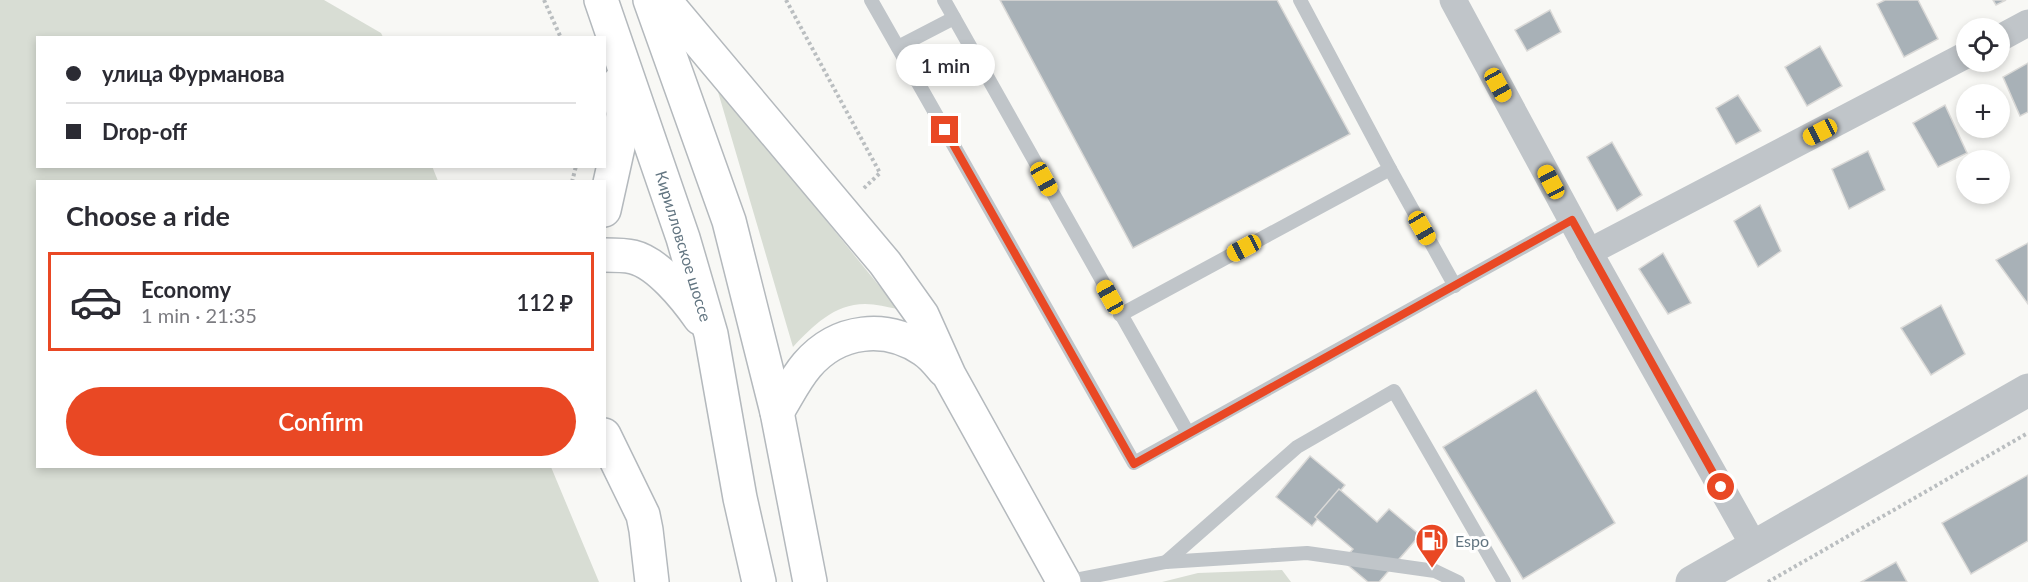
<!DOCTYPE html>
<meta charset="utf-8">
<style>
body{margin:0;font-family:Lato,sans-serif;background:#f2f2f3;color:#2b2b33;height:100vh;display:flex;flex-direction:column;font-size:22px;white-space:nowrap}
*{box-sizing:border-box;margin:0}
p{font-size:20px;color:#7c7c81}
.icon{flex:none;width:33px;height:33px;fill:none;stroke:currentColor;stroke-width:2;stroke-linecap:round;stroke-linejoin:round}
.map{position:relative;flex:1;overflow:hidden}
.drawer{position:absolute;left:36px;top:180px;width:570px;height:288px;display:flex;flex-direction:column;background:#fff;border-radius:0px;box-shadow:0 3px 9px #0003}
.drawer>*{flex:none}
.banner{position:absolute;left:36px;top:36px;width:570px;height:132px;border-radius:0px;box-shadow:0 3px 9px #0003;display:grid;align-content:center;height:132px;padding:0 30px;background:#fff}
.buttons{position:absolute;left:1956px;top:18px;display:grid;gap:12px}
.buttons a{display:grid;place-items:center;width:54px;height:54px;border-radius:50%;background:#fff;box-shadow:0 3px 9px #0003;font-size:30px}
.end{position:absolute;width:27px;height:27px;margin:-14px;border:8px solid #e94824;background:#fff;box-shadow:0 0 0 3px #fff}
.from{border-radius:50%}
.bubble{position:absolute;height:42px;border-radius:21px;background:#fff;box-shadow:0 3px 9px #0003;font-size:20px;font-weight:600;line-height:42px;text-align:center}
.car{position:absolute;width:18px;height:36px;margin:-18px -9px;border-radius:8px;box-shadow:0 0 4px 2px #0007;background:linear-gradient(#f5c518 24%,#345 0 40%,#f5c518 0 76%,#345 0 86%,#f5c518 0)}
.banner b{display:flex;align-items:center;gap:21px;height:57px;font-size:22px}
.banner b+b{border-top:2px solid #e1e1e2}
.banner i{width:15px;height:15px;background:#2b2b33}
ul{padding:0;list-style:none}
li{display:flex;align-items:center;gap:18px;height:99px;margin:0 12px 9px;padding:0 18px;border:3px solid transparent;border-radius:0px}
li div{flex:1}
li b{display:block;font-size:22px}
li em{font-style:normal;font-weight:600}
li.current{border-color:#e94824}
li>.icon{width:54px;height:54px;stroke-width:1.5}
h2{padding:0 30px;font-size:27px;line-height:72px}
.cta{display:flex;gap:12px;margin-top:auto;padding:12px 30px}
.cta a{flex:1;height:69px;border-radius:36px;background:#e94824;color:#fff;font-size:24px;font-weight:600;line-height:69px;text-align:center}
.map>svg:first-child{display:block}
.green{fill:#d8ddd4}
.building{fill:#a8b1b7;stroke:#dad9d7;stroke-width:1.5}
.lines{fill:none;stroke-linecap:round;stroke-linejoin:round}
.primary-casing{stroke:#b4b9bd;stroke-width:36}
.path{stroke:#babec0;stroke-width:4;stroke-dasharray:3 3;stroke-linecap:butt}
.service{stroke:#c0c5c9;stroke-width:14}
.minor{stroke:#c0c5c9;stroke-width:27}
.tertiary{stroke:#c0c5c9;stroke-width:33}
.primary{stroke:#fff;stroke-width:33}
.route{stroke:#e94824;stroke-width:8}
.labels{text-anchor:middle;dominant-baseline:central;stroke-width:6;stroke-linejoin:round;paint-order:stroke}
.street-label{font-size:16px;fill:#627581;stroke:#fff}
.poi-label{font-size:16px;fill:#627581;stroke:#fff;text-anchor:start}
</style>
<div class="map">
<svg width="2028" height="582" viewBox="0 0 2028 582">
<rect width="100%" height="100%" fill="#f8f8f5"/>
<g class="green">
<polygon points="0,0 324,0 381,33 383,37 38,38 38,166 432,166 438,181 38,182 38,466 551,467 599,582 0,582"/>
<path d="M716,85L898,309C887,307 876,304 865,304C834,304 813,326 793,347Z"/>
<polygon points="1282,570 1291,582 1162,582 1198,573"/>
</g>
<g class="building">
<polygon points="1000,0 1277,0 1350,134 1133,248"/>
<polygon points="1885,0 1918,0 1938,39 1904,57 1877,4"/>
<polygon points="1993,0 2006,0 1996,5"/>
<polygon points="1550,10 1561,32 1527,51 1515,30"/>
<polygon points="1820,46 1842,86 1807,106 1785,67"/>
<polygon points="2028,63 2028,112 2020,116 2003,77"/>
<polygon points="1738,95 1761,131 1736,144 1716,108"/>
<polygon points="1945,105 1967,153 1938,167 1913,123"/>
<polygon points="1612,142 1642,195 1617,211 1587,157"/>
<polygon points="1868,151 1885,190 1849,209 1832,169"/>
<polygon points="1760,205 1781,251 1758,267 1734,221"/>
<polygon points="2028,243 2028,304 1996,260"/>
<polygon points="1663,253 1691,303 1668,314 1639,269"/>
<polygon points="1941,305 1965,354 1931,375 1901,328"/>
<polygon points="1536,390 1615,523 1523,579 1443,447"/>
<polygon points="1310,456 1345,485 1312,526 1276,497"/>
<polygon points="2028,475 2028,541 1971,574 1942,523"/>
<polygon points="1339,489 1377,522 1389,509 1420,535 1379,582 1368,582 1343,561 1353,549 1315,517"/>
<polygon points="1896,562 1907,582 1861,582"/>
</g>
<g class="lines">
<g class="primary-casing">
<g id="primary">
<polyline points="601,0 683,238 711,334 740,498 759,582"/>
<polyline points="650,0 729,221 777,412 810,582"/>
<polyline points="664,0 885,263 922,315 949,375 1064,582"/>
<polyline points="604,210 620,138 623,114 619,83"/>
<path d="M604,255C614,255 625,255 633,257C658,263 686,298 700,318"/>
<path d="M777,412C787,396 795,379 807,365C838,329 886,324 924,350C932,355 938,363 944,370"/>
<polyline points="604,435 643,515 646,530 652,582"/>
</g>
</g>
<g class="path">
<polyline points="544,0 561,38"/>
<polyline points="786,0 880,173 863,189"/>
<polyline points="572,182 576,166"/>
<polyline points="1768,582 2028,433"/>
</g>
<g class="service">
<polyline points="871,0 1134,463 1572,220"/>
<polyline points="944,0 1188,433"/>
<polyline points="1300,0 1390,169 1455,286"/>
<polyline points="898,47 954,18"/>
<polyline points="1120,315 1390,169"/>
<polyline points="1166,562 1297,447 1394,391 1504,582"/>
<polyline points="1064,582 1166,562 1307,553 1435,571 1458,582"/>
</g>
<g class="minor">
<polyline points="1453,0 1589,252 1754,546"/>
<polyline points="2000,38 2028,23"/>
<polyline points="1589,252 1966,55"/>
</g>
<polyline class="tertiary" points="1692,582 2028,390"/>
<use href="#primary" class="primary"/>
</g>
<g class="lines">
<polyline class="route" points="945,130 1134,464 1572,220 1721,487"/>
</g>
<defs>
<g id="fuel-pin" transform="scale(1.725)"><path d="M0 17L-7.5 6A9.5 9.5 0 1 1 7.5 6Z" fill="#e94824" stroke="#fff"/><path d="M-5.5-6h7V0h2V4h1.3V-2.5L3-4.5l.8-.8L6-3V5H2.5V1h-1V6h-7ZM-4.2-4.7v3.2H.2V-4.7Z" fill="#fff"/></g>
</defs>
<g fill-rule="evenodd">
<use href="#fuel-pin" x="1432" y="540"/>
</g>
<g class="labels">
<g class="street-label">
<text transform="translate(684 246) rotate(73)">Кирилловское шоссе</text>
</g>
<g class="poi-label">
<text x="1455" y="540">Espo</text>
</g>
</g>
</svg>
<div class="buttons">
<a><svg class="icon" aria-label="locate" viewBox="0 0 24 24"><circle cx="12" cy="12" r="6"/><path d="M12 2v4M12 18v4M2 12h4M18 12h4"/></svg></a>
<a>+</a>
<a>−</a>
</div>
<i class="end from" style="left:1721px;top:487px"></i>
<i class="end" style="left:945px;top:130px"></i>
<div class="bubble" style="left:896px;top:44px;width:99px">1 min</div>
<i class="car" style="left:1498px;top:85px;rotate:151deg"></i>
<i class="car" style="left:1820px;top:132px;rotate:243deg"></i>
<i class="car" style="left:1044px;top:179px;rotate:151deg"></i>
<i class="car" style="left:1551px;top:182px;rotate:332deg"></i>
<i class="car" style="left:1422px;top:228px;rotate:150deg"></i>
<i class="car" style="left:1244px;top:248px;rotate:242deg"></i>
<i class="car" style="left:1110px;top:297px;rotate:331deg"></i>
<div class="banner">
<b><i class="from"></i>улица Фурманова</b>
<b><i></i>Drop-off</b>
</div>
<section class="drawer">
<h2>Choose a ride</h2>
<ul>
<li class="current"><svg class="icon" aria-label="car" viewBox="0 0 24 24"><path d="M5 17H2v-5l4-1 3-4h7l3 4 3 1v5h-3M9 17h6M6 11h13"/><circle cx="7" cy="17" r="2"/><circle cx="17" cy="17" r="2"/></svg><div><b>Economy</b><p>1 min · 21:35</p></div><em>112 ₽</em></li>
</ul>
<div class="cta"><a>Confirm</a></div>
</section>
</div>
